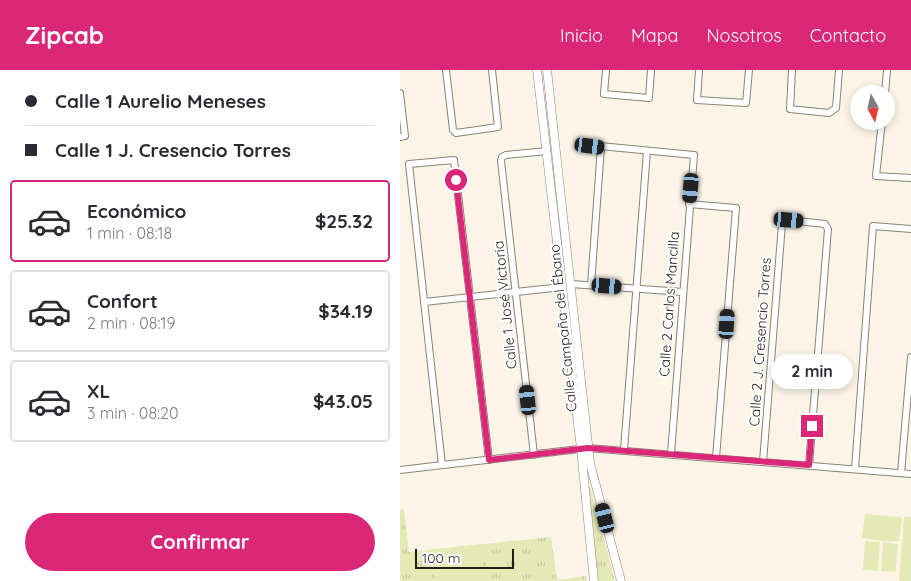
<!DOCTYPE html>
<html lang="es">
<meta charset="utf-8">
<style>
body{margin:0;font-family:Quicksand,sans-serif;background:#f7f7f7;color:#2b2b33;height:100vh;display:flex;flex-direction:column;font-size:19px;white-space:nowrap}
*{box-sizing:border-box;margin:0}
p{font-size:16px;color:#7c7c81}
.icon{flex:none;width:28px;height:28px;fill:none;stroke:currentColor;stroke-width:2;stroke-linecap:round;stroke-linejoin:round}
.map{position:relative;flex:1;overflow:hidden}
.panel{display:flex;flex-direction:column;background:#fff;width:400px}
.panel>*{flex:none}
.hud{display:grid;align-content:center;height:110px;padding:0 25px;background:#fff}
.needle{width:32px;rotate:172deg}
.fabs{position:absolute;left:450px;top:15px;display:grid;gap:10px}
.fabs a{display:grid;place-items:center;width:45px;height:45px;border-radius:50%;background:#fff;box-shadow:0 2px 8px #0003;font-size:25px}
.scale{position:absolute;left:15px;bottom:12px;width:99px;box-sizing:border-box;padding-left:5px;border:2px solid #201d18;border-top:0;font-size:14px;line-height:18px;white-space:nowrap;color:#201d18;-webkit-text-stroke:4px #fff;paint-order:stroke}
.end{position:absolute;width:22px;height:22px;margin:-11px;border:6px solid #db2777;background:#fff;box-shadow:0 0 0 2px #fff}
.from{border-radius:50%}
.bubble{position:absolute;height:35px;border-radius:18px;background:#fff;box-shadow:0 2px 8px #0003;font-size:16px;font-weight:700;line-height:35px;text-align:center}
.car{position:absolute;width:15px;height:30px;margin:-15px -8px;border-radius:6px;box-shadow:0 0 4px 1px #0007;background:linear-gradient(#222 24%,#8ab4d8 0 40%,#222 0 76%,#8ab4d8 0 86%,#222 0)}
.hud b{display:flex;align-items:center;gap:18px;height:48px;font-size:19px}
.hud b+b{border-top:1px solid #e1e1e2}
.hud i{width:12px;height:12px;background:#2b2b33}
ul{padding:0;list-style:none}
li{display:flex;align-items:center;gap:15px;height:82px;margin:0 10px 8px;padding:0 15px;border:2px solid #e1e1e2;border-radius:5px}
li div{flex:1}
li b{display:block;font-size:19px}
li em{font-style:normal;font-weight:700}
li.current{border-color:#db2777}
li>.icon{width:45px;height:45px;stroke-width:1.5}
.primary-button{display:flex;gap:10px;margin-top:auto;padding:10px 25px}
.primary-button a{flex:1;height:58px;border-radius:30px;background:#db2777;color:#fff;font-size:20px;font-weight:700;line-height:58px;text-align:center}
header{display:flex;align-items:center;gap:30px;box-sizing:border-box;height:70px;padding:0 25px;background:#db2777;color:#fff}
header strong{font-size:24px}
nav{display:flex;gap:28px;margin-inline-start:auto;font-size:18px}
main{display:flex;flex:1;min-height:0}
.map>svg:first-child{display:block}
.grass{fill:url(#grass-tufts)}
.pitch{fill:#e5e9b6}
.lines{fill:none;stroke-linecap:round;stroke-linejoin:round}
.minor-casing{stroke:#898377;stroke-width:8}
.tertiary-casing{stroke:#898377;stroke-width:9}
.minor{stroke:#fff;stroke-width:6}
.tertiary{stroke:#fff;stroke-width:8}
.route{stroke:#db2777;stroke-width:6}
.labels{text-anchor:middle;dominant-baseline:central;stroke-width:4;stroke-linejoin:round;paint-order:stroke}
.street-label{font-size:14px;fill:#201d18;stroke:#fff}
</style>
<header>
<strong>Zipcab</strong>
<nav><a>Inicio</a><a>Mapa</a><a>Nosotros</a><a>Contacto</a></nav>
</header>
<main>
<section class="panel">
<div class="hud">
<b><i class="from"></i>Calle 1 Aurelio Meneses</b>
<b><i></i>Calle 1 J. Cresencio Torres</b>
</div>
<ul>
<li class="current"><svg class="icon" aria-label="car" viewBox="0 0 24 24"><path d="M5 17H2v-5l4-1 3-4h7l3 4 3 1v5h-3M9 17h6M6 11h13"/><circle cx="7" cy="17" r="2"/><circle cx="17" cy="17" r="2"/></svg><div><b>Económico</b><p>1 min · 08:18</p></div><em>$25.32</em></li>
<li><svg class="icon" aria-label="car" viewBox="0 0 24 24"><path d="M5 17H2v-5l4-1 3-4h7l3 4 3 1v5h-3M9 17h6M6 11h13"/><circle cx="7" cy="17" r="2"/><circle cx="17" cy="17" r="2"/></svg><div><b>Confort</b><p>2 min · 08:19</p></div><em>$34.19</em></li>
<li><svg class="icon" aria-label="car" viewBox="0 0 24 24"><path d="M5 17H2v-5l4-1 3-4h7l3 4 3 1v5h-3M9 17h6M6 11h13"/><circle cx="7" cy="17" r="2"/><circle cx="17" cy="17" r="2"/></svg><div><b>XL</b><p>3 min · 08:20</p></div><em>$43.05</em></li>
</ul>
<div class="primary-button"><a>Confirmar</a></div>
</section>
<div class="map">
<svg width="511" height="511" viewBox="0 0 511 511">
<defs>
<pattern id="grass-tufts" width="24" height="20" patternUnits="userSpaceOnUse" patternTransform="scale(1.25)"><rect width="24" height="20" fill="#e5e9b6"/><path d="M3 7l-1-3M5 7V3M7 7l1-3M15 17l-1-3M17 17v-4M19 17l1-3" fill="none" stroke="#c4c79c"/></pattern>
</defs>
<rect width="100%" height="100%" fill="#fcf5e7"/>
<g class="grass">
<polygon points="184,394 215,511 197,511"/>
<polygon points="0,439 4,439 9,482 151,467 157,510 186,506 187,511 0,511"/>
</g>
<g class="pitch">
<polygon points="465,444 500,447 502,450 499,471 482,471 462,468"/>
<polygon points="504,447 511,447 511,511 499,511"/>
<polygon points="465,471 480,472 478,501 463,500"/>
<polygon points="483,472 498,474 496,502 481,501"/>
<polygon points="81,474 84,511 35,511 31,480"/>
</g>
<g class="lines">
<g class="minor-casing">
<g id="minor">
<polyline points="46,0 53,60 56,63 98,57 92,0"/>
<polyline points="206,0 204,24 249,28 251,0"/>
<polyline points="299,0 297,30 346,33 349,0"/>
<polyline points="392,0 390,39 429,43 436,38 439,0"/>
<polyline points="0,23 5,66 0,67"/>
<polyline points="485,24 487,0"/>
<polyline points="482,51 476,106 511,108"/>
<polyline points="179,74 294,85 271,384"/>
<polyline points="289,134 336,138 316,388"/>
<polyline points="171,214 283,222"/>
<polyline points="191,215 201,77"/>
<polyline points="24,232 162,217"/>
<polyline points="224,380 247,81"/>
<polyline points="134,385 101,91 102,87 106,85 147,81"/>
<polyline points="363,392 382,154 386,150 389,150 425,154 428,159 409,395"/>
<polyline points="42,395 9,94 54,90 89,390"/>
<polyline points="455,399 473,156 511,159"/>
<polyline points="0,400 188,378 511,404"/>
<polyline points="501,403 511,287"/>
</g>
</g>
<g class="tertiary-casing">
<g id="tertiary">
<polyline points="137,0 181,379 194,511"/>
<polyline points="147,0 190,393 221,511"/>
</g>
</g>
<use href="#minor" class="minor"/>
<use href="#tertiary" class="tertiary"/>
</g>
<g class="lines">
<polyline class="route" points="56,110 89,390 188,378 409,395 412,356"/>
</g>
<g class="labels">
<g class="street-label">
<text transform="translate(269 234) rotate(-86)">Calle 2 Carlos Mancilla</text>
<text transform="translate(105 235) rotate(-96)">Calle 1 José Victoria</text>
<text transform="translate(163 258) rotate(-96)">Calle Campaña del Ébano</text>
<text transform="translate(360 272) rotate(-86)">Calle 2 J. Cresencio Torres</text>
</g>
</g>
</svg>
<div class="fabs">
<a><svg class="needle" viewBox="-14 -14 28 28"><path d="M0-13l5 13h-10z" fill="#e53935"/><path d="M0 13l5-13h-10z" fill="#7c7c81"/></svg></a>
</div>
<div class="scale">100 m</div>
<i class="end from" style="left:56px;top:110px"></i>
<i class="end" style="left:412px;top:356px"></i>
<div class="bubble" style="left:371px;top:284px;width:82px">2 min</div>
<i class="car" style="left:190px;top:76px;rotate:97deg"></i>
<i class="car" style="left:291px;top:118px;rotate:185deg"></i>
<i class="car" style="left:389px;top:150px;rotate:95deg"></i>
<i class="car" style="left:207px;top:216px;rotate:95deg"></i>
<i class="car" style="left:327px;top:254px;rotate:4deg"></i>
<i class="car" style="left:128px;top:330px;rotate:354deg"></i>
<i class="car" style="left:205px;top:448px;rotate:346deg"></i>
</div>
</main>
